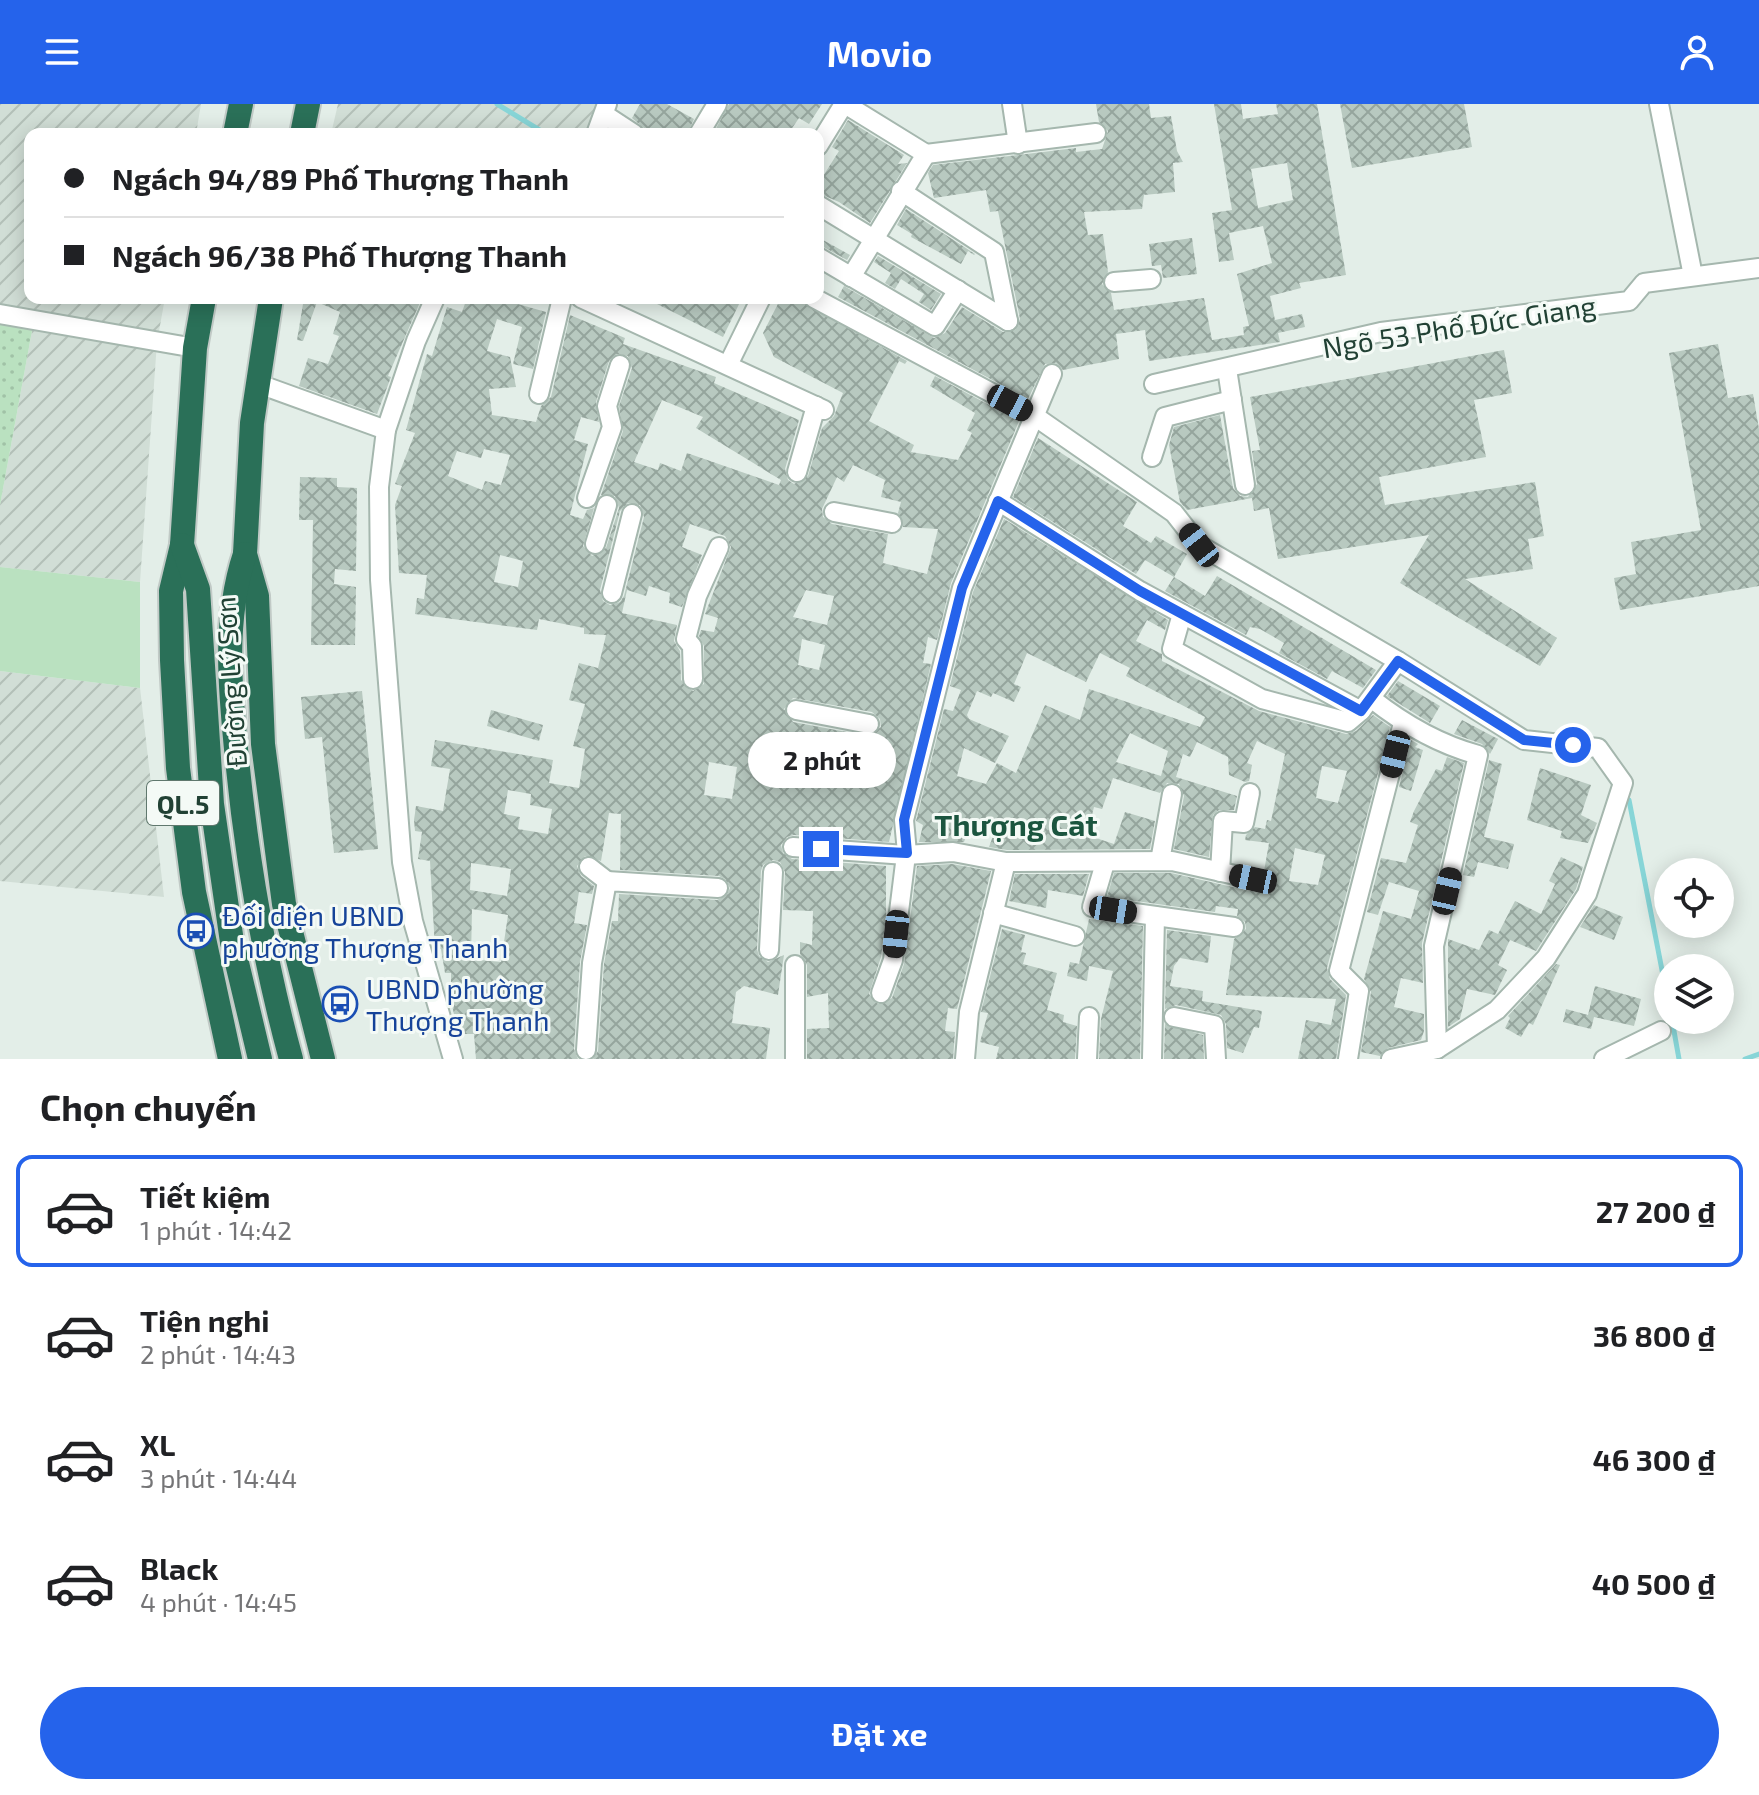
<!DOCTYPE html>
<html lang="vi">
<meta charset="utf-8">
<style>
body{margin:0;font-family:"Exo 2",sans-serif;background:#f2f2f2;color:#202124;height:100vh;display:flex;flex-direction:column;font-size:30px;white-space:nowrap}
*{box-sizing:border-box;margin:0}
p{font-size:26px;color:#757577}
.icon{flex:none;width:44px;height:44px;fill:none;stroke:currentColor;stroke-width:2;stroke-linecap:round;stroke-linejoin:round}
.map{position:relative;height:955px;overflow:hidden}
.details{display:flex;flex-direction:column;background:#fff;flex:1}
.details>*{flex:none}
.hud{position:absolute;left:24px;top:24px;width:800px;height:176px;border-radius:16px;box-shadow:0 4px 20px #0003;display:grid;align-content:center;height:176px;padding:0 40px;background:#fff}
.fabs{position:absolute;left:1654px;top:754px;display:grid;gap:16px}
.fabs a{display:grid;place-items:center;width:80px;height:80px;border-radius:50%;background:#fff;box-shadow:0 4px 20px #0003;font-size:40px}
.end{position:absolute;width:36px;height:36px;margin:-18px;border:10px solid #2563eb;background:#fff;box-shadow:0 0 0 4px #fff}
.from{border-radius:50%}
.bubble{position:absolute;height:56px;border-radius:28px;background:#fff;box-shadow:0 4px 20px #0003;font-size:26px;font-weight:700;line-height:56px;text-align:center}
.car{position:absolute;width:24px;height:48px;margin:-24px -12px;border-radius:10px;box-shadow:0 0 6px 2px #0007;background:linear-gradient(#222 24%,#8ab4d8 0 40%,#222 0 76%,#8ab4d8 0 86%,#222 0)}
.hud b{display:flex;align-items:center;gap:28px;height:76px;font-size:30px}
.hud b+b{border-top:2px solid #e0e0e0}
.hud i{width:20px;height:20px;background:#202124}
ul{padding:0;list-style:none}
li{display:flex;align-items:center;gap:24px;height:112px;margin:0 16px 12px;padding:0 24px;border:4px solid transparent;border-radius:16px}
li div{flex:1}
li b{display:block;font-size:30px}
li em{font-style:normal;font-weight:700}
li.active{border-color:#2563eb}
li>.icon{width:72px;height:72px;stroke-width:1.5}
h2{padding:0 40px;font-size:36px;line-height:96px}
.cta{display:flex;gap:16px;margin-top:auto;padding:16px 40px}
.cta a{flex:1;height:92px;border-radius:48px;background:#2563eb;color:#fff;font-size:32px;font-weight:700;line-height:92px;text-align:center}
header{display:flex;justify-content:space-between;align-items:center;height:104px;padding:0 40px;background:#2563eb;color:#fff;font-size:36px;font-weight:700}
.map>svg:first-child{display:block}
.industrial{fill:url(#industrial-furrows)}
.garden{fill:url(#garden-dots)}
.pitch{fill:#bae1c0}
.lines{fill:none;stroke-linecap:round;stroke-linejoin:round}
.stream{stroke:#87d5d7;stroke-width:5}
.building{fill:url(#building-cross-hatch);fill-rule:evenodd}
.street-casing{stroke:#a5b7ae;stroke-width:22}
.highway-casing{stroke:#c1cac6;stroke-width:28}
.street{stroke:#fff;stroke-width:18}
.highway{stroke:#2a7058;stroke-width:24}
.route{stroke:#2563eb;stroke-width:10}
.labels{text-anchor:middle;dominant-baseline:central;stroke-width:6;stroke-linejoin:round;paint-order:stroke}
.shield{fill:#f4faf6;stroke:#60786e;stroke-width:2}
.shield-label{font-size:26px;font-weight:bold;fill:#214134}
.street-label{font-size:28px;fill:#214134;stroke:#f4faf6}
.transit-label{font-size:28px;fill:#164399;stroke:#f4faf6;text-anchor:start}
.neighbourhood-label{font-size:30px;font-weight:bold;fill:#1b553f;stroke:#f4faf6}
</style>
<header><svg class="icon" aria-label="menu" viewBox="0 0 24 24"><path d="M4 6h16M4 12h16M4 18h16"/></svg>Movio<svg class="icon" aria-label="person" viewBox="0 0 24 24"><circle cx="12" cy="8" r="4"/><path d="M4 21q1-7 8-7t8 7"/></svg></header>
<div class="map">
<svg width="1759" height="955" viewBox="0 0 1759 955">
<defs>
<pattern id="industrial-furrows" width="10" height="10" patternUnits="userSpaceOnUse" patternTransform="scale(2)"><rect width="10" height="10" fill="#d1ded6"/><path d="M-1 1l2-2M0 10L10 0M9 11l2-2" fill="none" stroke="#b3c0b8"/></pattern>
<pattern id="garden-dots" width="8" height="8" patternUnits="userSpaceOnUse" patternTransform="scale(2)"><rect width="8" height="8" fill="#bae1c0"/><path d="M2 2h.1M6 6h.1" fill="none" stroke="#a0c2a6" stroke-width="1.8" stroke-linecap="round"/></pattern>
<pattern id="building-cross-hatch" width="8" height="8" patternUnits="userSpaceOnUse" patternTransform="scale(2)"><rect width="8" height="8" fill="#b8c9c0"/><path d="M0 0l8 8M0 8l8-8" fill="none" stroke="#95a59d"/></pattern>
</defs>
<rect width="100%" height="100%" fill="#e3eee8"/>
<g class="industrial">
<polygon points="0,0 201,0 196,30 30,30 30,194 165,194 157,238 140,478 0,463 0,401 34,216 0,210"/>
<polygon points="338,0 606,0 596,30 331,30"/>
<polygon points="0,567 140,584 164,793 0,777"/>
</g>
<polygon class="garden" points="0,210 34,216 0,401"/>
<polygon class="pitch" points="0,463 140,478 140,584 0,567"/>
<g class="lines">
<g class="stream">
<polyline points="497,0 546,30"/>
<polyline points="1629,696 1668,897"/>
<polyline points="1672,916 1679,955"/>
<polyline points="1745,955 1759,950"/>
</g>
</g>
<g class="building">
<polygon points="640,0 667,0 694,15 687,30 646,30 644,24 632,14"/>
<polygon points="729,0 822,0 809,20 799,14 788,30 713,30"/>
<path d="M1096,0H1149L1151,14L1171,12L1177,47L1183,58L1173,59L1175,88L1144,91L1142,105L1084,108L1088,131L1103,130L1108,168L1102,180L1111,189L1114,206L1204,194L1212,236L1244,231L1243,223L1249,222L1237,170L1272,159L1263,122L1229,129L1234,156L1219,158L1212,109L1232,106L1214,0H1241L1243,15L1278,10L1276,0H1317L1346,171L1299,179L1301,184L1270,192L1275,216L1302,210L1305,223L1278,229L1280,238L1149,257L1145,226L1116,230L1119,255L1063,266L1056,259L1045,260L1028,295L838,193L844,182L934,234L945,229L962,203L1003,228L1015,226L1020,215L998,107L990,108L986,86L934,94L928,69L933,61L1076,44V48L1102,45L1108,27L1099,18ZM1287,59L1293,96L1258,104L1251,65Z"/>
<polygon points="1340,0 1464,0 1472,43 1352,64"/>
<polygon points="848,16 904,51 898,60 907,59 870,119 839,98 818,89 818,80 839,47 832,43"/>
<polygon points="906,105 975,150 974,151 968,147 961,160 911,133 912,130 897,121"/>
<polygon points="1192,134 1197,170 1163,174 1161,161 1152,162 1149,140"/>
<polygon points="823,136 850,151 847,156 820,141"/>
<polygon points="878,152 941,190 931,206 919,198 924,190 901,175 895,185 885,179 891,169 874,158"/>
<polygon points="304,194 422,194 388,272 391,273 377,310 299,282 308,254 328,260 339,232 333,230 340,208 317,198 303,237 297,236"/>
<path d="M467,194H497L546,208L533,265L513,260L522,223L497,215L487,247L510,253L516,283L489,285L492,311L536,318L541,302L551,293L570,211L625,234L623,240L716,273L714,279L799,316L785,365L788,376L794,380L808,372L822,324L834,312L843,289L774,253L763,229L781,194H794L907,257L905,260L899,257L869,317L914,341L911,348L958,356L972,329L967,326L975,309L930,282L935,272L1019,317L951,479L937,536L928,533L923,559L931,560L889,738L794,731L787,733L781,741L783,749L792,755L886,762V812L881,853L869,890L878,900L892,894L904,860L917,762L952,760L991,767L957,905L948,904L945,927L955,928L953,955H807V925L829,924L828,889L807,893V861L800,850V838L812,841L813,807L783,806L785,768L780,758L773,756L763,761L761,767L757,845L759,852L768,858L784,851L778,891L744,882L736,888L732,919L770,924L766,955H593L598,947L604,860L612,817H618L619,790L717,796L727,791L730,784L725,775L719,772L620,766L621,710L609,709L601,757L585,752L577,762L581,772L594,782L592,790L579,788L574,819L587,821L580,858L574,945L578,955H476L474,930H458L451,896V869H445L441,845H435L430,757L418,755L422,728L415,727L414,716L416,702L443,707L450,665L431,662L435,636L553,656L549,679L579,684L585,645L573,642L585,600L569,596L579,559L598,564L606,531L584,530V524L539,515L537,526L415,510L417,494L424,495L427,471L399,469L395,401L402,382L395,380L415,329L406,326L427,250L432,252L447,203L462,208ZM617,250L628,252L632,264L619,302L623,327L601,391L615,392L619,404L606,444L592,452L583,442L594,404L587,406L583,415L570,411L588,340L574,336L581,313L599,318L596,298L609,257ZM662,296L703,313L696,324L781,376L779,381L687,349L681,367L660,359L658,366L634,358ZM484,345L510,351L501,381L485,377L482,386L448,372L457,347L481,354ZM853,361L885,376L881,393L901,398L898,409L903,423L938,425L927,470L883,459L888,430L832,420L823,413L822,405L837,373L844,378ZM628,399L640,401L644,413L624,492L620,498L610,501L603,497L600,486L620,407ZM690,420L725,432L731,443L705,510L718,514L714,528L701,526L699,532L704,542V580L693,587L681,576L680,547L674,537L677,521L622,509L627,486L646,492L649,482L670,489L669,499L682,503L702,451L682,443ZM500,451L523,457L518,483L494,478ZM806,486L834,492L827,521L793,513ZM802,535L825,541L819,566L798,561ZM793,594L872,608L880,615L881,623L868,632L793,618L784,605ZM789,629L834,637L822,661L783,662ZM709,658L737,663L732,695L704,691ZM508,686L531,690L530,701L552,705L548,730L518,725L520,713L504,710ZM471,759L511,765L507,792L470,786ZM472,805L508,811L501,858L471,855Z"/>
<polygon points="645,194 742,194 723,233"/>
<polygon points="1718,240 1728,294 1753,290 1759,325 1759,482 1620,506 1614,474 1636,470 1631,438 1701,426 1669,249"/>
<polygon points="1504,246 1512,289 1474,296 1486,353 1379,373 1385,401 1535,378 1544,432 1528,435 1533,465 1465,475 1557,534 1540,562 1400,479 1429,431 1278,455 1269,404 1254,407 1252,394 1187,406 1180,398 1169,341 1174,323 1220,311 1233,384 1240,392 1248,393 1257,380 1252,347 1260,346 1250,293"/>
<polygon points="1038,334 1137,398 1123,422 1151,439 1156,432 1187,450 1174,473 1205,492 1217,472 1376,566 1363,584 1332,567 1327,575 1279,549 1284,539 1260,525 1250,523 1246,531 1165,487 1174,473 1145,456 1136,470 1013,393"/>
<polygon points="300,373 337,374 337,383 357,384 356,467 335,465 334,480 356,483 355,541 311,541 313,416 299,416"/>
<path d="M1004,415L1168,516L1165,526L1147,516L1136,537L1162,550V557L1259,607L1346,630L1356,627L1373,611L1390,623L1327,864L1330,875L1346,891L1336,955H1298L1306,916L1331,921L1336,895L1226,891L1234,835L1246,825L1245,818L1237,812L1238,805L1216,802L1215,808L1107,793L1114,769H1171L1250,787L1261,784L1269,739L1245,736L1246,731L1255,723L1265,725L1267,716L1271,717L1285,650L1257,637L1247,659L1252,661L1249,677L1245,678L1229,671L1228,653L1197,638L1190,653L1183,650L1176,673L1237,692L1234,706H1219L1213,711L1209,753L1174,745L1184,692L1179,680L1167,679L1160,689L1113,674L1102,705L1094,703L1087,731L1114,740L1125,708L1155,717L1150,745L1007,746L989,743L993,732L970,721L964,738H919L923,721L916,717L944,605L953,607L961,586L950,582L973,488ZM1027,549L1086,578L1100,549L1130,564L1126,572L1205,613L1200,623L1089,585L1080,616L1045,601L1016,669L997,659L986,680L957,672L964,644L995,659L1009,632L969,615L967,611L977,587L991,593L993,589L1014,598L1021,583L1014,580ZM1130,629L1168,647L1161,672L1116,658ZM1322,662L1347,667L1338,699L1316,694ZM1295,744L1325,751L1318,781L1289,777Z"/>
<polygon points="1398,577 1440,602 1430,619 1387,592"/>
<polygon points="362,587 378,745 334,749 322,633 305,635 301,593"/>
<polygon points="491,606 543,621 539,637 487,622"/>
<polygon points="1462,616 1498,635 1490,650 1482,640 1454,630"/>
<polygon points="1411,636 1418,640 1415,643 1423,646 1411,687 1399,683"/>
<polygon points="1447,653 1464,659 1422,839 1423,879 1401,874 1394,903 1424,910 1424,927 1421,936 1388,944 1380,952 1361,948 1371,888 1364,875 1383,807 1411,815 1419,787 1389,778 1378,811 1367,808 1381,754 1406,759 1418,721 1410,718 1414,707 1436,665 1442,667"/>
<polygon points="1489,656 1502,660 1484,733 1514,740 1508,765 1478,758 1474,773 1463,771"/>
<polygon points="1540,664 1591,681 1581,711 1597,719 1588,739 1560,734 1562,727 1527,716"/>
<polygon points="1561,753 1583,763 1576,785 1536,847 1510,836 1498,861 1507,866 1495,891 1467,885 1460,915 1448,923 1448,835 1479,846 1489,826 1498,830 1515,797 1541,810 1555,780 1549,777"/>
<polygon points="1015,770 1089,770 1083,792 1048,786 1046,804 1009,797"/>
<polygon points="1594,801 1623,813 1614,836 1580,823"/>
<polygon points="1089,815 1143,822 1140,955 1099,955 1101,915 1113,867 1089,862 1087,877 1067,872 1070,858 1079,860"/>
<polygon points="1002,825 1025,831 1021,848 1026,849 1023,860 1057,869 1047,906 1064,911 1063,918 1077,922 1075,955 996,955 999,943 980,938 988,909 981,908"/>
<polygon points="1167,826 1211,832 1208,859 1180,854 1174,862 1170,882 1203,887 1202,897 1262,907 1259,924 1254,923 1243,949 1227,944 1226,920 1221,911 1176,901 1165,905"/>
<polygon points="1556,860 1560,861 1533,921 1529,919 1521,933 1505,924 1510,914 1508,912"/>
<polygon points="1595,882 1641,895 1634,922 1594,913 1591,925 1563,918 1566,905 1588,911"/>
<polygon points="1165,920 1203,931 1204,955 1164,955"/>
</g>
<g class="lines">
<g class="street-casing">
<g id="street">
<polyline points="845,0 926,50 851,173"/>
<polyline points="1012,0 1018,40"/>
<polyline points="1659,0 1693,172"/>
<polyline points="605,11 634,30"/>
<polyline points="596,30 607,0"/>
<polyline points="699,30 717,0"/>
<polyline points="818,42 844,0"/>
<polyline points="926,50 1096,29"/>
<polyline points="901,87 994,148 1008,217"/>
<polyline points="818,101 1008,217"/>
<polyline points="818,153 935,222 958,186"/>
<polyline points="1114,178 1151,175"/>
<polyline points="435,194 416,237 386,326 379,383 380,476 402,758 413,817 453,955"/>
<polyline points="581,194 824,306"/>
<polyline points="814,194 1033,311 1174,409 1199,441 1398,557 1524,636 1598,644 1623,679 1587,790 1546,854 1497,906 1437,945 1391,955"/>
<polyline points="0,210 195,244"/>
<polyline points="728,261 761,194"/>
<polyline points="1227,265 1245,381"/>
<polyline points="256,279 386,326"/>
<polyline points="1154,280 1381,228 1629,197 1644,179 1759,164"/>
<polyline points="539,290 562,194"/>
<polyline points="1152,353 1165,313 1232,296"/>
<polyline points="797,368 816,302"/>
<polyline points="587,394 612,323 607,302 620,261"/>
<polyline points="998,397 1140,487 1361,607 1398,557"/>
<polyline points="834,408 892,419"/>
<polyline points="595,440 607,401"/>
<polyline points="612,489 632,410"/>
<polyline points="1182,510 1172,545 1262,595 1348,618 1361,607"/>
<polyline points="693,575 692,542 686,535 697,492 719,443"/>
<path d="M1372,595C1405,621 1438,640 1478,651L1434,842L1437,945"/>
<polyline points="796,606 869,620"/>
<polyline points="793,743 906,751 953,748 1006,758 1172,757 1253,775"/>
<polyline points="907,749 904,716 962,484 1052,270"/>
<polyline points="1160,757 1172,690"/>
<polyline points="1105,759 1092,803 1234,823"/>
<polyline points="589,763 607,777"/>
<polyline points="1220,768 1223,717 1244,719 1250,689"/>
<polyline points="993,809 1075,832"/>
<polyline points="769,846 773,768"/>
<polyline points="881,889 893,856 906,751"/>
<polyline points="1174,913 1214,921 1216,955"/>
<polyline points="586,946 592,859 607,777 718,784"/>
<polyline points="795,955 795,861"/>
<polyline points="965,955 969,908 1006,758"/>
<polyline points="1087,955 1089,913"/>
<polyline points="1152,955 1155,812"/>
<polyline points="1348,955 1359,887 1339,867 1403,619"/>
<polyline points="1604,955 1661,927"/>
</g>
</g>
<g class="highway-casing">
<g id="highway">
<polyline points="235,30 241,0"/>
<polyline points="302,30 308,0"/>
<polyline points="204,194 195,244 182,441 171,487 172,556 178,664 194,788 230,955"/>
<polyline points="271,194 252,319 245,450 257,492 263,640 284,800 323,955"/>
<polyline points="182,441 198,485 212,700 232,838 260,955"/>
<path d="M245,450C223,516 230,586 237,655C247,757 264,856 291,955"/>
</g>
</g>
<use href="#street" class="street"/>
<use href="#highway" class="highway"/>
</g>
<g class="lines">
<polyline class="route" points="821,745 907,749 904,716 962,484 998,397 1140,487 1361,607 1398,557 1524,636 1573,641"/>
</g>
<defs>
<g id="bus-ring" transform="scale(1.8)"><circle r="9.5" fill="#f4faf6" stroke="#1a4fb4" stroke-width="1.5"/><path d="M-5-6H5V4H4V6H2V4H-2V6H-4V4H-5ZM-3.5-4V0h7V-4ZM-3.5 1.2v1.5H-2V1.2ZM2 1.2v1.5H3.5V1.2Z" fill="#1a4fb4"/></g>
</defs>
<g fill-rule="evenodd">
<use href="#bus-ring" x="196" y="827"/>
<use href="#bus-ring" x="340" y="900"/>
</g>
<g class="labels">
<rect class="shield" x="147" y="677" width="72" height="44" rx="6"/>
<g class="shield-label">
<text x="183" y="699">QL.5</text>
</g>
<g class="street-label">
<text transform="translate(1459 222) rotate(-9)">Ngõ 53 Phố Đức Giang</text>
<text transform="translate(230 578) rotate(-94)">Đường Lý Sơn</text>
</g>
<g class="transit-label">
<text x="222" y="811">Đối diện UBND<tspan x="222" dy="32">phường Thượng Thanh</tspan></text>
<text x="366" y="884">UBND phường<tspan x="366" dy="32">Thượng Thanh</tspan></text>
</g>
<g class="neighbourhood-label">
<text x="1016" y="720">Thượng Cát</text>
</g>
</g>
</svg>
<div class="fabs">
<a><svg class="icon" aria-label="locate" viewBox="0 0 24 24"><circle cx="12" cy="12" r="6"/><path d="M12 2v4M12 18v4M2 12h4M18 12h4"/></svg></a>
<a><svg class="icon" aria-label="layers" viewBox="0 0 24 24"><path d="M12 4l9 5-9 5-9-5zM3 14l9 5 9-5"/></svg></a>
</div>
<i class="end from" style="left:1573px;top:641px"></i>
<i class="end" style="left:821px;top:745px"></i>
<div class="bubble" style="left:748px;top:628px;width:148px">2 phút</div>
<i class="car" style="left:1010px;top:299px;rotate:118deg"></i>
<i class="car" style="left:1199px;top:441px;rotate:322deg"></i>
<i class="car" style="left:1395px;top:650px;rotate:194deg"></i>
<i class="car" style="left:1253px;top:775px;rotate:282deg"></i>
<i class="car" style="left:1447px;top:787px;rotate:13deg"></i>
<i class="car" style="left:1113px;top:806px;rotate:99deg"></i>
<i class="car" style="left:896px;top:830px;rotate:186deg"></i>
<div class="hud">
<b><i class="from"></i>Ngách 94/89 Phố Thượng Thanh</b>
<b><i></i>Ngách 96/38 Phố Thượng Thanh</b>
</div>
</div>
<section class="details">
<h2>Chọn chuyến</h2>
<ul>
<li class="active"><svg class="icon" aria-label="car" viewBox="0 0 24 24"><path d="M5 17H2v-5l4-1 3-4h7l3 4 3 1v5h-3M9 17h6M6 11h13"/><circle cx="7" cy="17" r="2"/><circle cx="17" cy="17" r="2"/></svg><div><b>Tiết kiệm</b><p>1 phút · 14:42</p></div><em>27 200 ₫</em></li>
<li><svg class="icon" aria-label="car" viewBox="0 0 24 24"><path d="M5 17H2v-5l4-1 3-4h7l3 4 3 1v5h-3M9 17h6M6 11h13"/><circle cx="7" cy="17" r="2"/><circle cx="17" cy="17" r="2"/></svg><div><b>Tiện nghi</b><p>2 phút · 14:43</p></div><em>36 800 ₫</em></li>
<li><svg class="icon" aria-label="car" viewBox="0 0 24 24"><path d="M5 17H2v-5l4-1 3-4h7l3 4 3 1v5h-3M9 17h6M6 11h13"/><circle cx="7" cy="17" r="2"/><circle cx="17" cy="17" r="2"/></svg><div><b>XL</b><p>3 phút · 14:44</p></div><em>46 300 ₫</em></li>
<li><svg class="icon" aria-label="car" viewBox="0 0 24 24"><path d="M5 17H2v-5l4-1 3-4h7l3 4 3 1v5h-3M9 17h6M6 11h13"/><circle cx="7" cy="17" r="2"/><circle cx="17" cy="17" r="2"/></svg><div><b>Black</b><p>4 phút · 14:45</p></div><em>40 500 ₫</em></li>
</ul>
<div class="cta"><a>Đặt xe</a></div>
</section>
